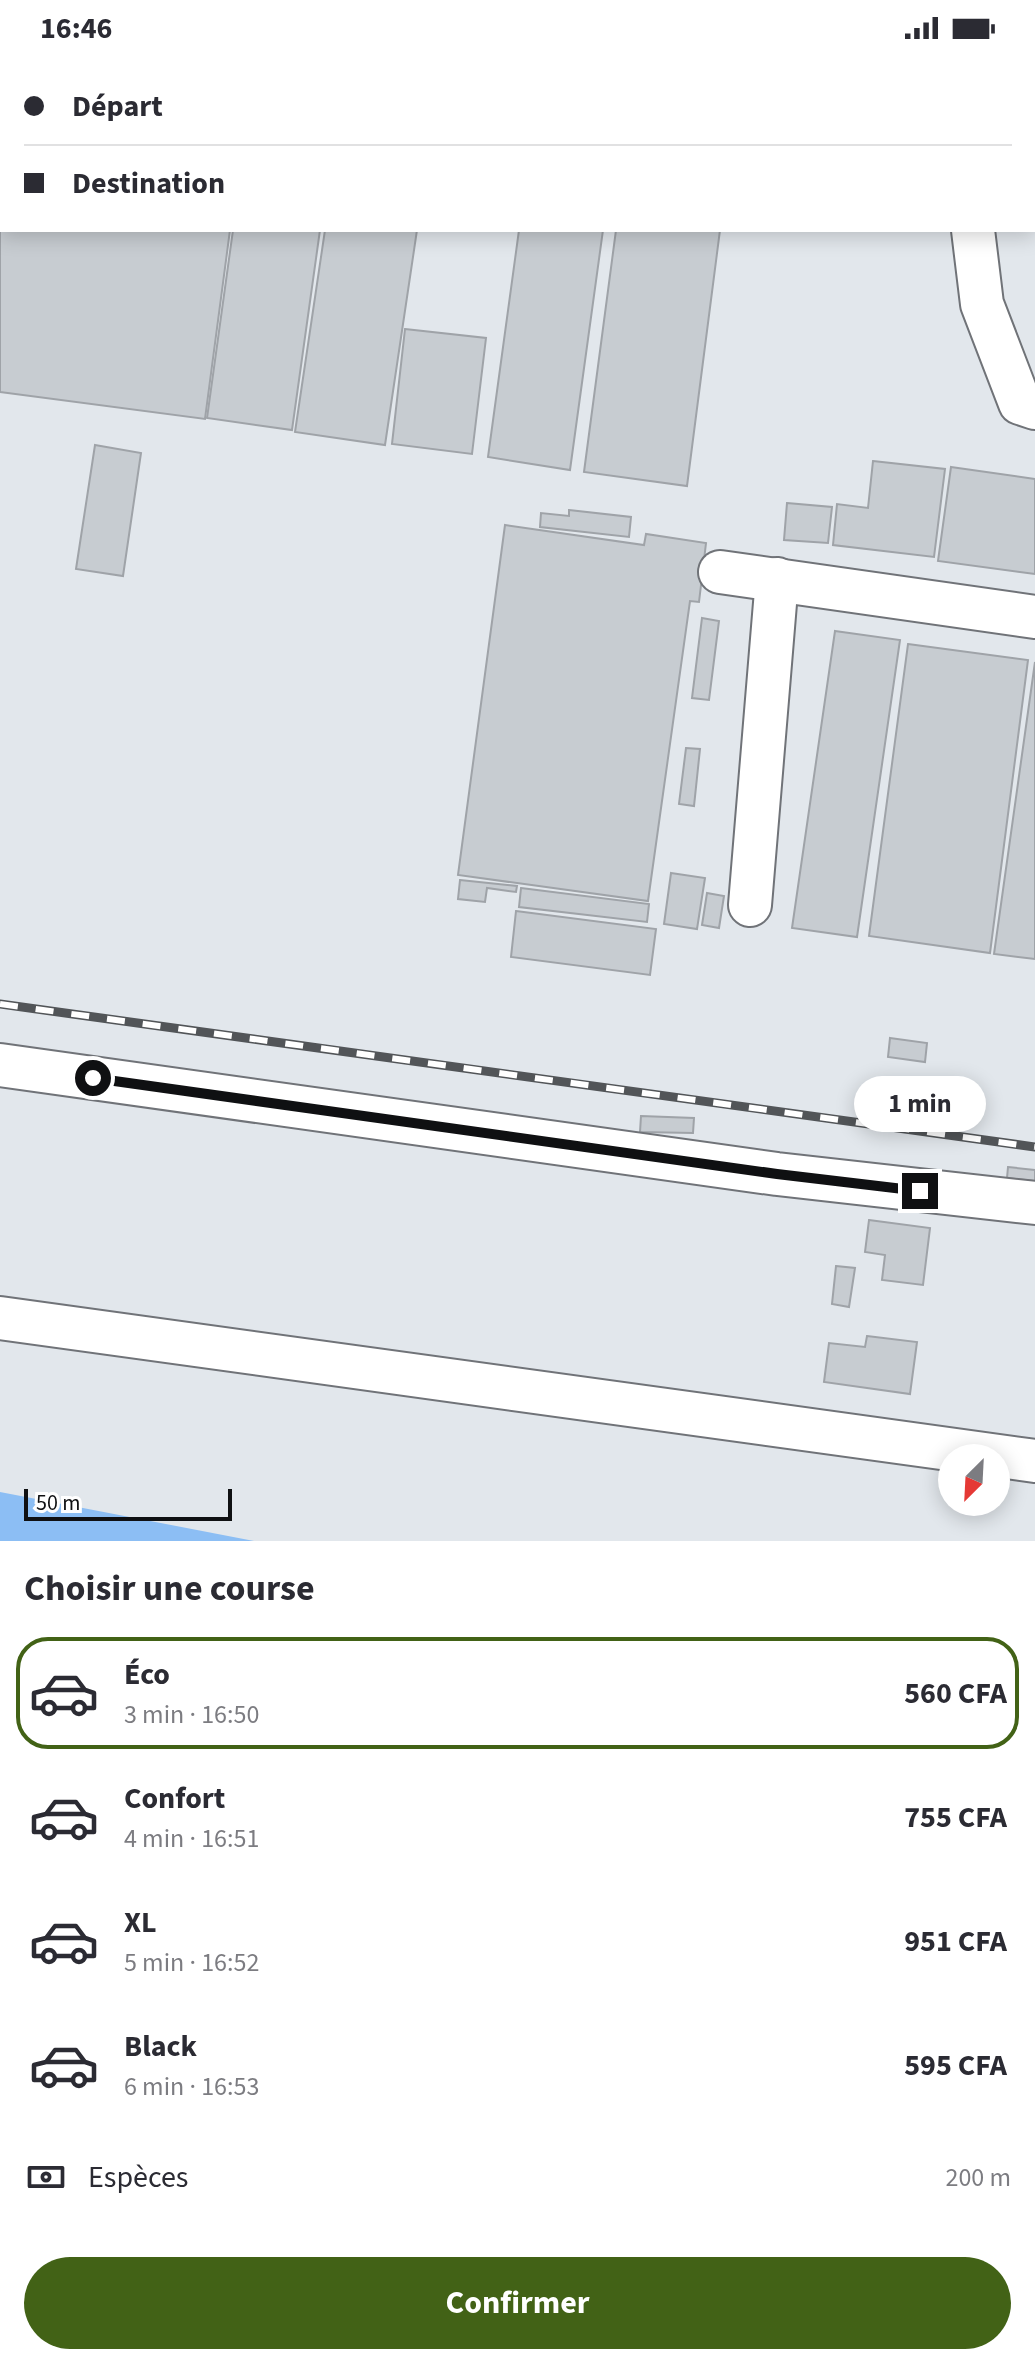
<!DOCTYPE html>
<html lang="fr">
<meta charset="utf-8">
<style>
body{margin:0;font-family:"Source Sans 3",sans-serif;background:#f2f2f3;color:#2b2b33;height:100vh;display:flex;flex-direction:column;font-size:30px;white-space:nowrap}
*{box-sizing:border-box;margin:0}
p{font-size:26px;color:#7c7c81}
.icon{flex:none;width:44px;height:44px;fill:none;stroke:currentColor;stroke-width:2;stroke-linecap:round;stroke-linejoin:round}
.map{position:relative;height:1485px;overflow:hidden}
.panel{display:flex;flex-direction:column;background:#fff;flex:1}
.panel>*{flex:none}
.top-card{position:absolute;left:0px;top:0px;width:1036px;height:176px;box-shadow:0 4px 20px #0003;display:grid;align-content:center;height:176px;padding:0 24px;background:#fff}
.needle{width:52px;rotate:204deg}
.fabs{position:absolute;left:938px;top:1388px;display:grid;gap:16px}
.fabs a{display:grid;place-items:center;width:72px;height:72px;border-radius:50%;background:#fff;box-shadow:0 4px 20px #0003;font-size:40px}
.scale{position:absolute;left:24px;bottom:20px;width:208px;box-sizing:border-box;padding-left:8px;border:4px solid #0f1012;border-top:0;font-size:22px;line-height:28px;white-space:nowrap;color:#0f1012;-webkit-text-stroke:6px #fff;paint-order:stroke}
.end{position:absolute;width:36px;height:36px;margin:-18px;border:10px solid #0f1012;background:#fff;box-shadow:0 0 0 4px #fff}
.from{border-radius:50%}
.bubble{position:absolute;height:56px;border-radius:28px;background:#fff;box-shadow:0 4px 20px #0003;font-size:26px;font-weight:700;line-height:56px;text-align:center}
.top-card b{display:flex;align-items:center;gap:28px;height:76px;font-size:30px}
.top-card b+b{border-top:2px solid #e1e1e2}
.top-card i{width:20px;height:20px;background:#2b2b33}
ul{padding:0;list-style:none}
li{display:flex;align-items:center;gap:24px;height:112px;margin:0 16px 12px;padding:0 8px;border:4px solid transparent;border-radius:32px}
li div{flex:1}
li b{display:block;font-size:30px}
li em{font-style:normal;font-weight:700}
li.current{border-color:#426216}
li>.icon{width:72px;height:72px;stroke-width:1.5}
h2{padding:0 24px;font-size:36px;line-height:96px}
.pay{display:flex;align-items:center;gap:20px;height:88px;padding:0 24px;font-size:30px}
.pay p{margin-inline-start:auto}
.button{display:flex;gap:16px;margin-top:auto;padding:16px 24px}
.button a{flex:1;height:92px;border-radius:48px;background:#426216;color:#fff;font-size:32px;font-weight:700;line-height:92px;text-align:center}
.status{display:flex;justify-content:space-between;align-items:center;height:56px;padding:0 40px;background:#fff;direction:ltr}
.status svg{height:22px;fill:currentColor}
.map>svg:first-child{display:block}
.water{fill:#8cbef4}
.building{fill:#c7ccd1;stroke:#9fa3a8;stroke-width:2}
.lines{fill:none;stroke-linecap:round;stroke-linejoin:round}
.minor-casing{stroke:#707378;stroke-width:46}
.minor{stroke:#fff;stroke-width:42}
.rail-casing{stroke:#525558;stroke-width:9}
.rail{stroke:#fff;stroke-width:6;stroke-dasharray:18;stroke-linecap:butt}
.route{stroke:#0f1012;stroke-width:10}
</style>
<div class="status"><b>16:46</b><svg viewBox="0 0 49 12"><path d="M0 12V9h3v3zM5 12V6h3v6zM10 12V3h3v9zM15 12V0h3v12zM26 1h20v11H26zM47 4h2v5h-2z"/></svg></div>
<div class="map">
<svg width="1035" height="1485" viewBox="0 0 1035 1485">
<rect width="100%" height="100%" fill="#e2e7ec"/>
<polygon class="water" points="0,1436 254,1485 0,1485"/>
<g class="building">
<polygon points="0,0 252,0 2,2 2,174 230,174 205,363 0,336"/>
<polygon points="258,0 344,0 258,2"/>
<polygon points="350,0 442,0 350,2"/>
<polygon points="446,0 533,0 446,2"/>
<polygon points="543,0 628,0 543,2"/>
<polygon points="639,0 743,0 638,2"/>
<polygon points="233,174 320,174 292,374 207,362"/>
<polygon points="325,174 417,174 385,389 295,376"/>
<polygon points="519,174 603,174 570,414 488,401"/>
<polygon points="616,174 720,174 687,430 584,416"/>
<polygon points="405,273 486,282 472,398 392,388"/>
<polygon points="95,389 141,397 123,520 76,513"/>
<polygon points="873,405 945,413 934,501 833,489 837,448 868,452"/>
<polygon points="951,411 1035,423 1035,518 938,505"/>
<polygon points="787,447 832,451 828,487 784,484"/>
<polygon points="569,454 631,461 629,481 540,471 541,457 569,460"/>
<polygon points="505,469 644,489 646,478 706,487 699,546 690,545 648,845 458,819"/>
<polygon points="702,562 719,565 709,644 692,642"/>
<polygon points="835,575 900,584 857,881 792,872"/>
<polygon points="908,588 1028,604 990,897 869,880"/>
<polygon points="1035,606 1035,903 994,898"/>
<polygon points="686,692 700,693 694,750 679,748"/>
<polygon points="671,817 705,822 697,873 664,868"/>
<polygon points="460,824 517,830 516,836 487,832 485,846 458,843"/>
<polygon points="521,832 649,848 647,866 519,851"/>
<polygon points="707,837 724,840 719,872 702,869"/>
<polygon points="516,855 656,873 650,919 511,901"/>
<polygon points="890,982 927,987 925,1006 888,1001"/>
<polygon points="641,1060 694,1062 693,1077 640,1076"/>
<polygon points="1008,1111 1035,1114 1035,1125 1007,1122"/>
<polygon points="869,1164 930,1172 923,1229 882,1224 885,1199 865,1196"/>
<polygon points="836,1210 855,1212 849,1251 832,1248"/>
<polygon points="867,1280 917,1286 910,1338 824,1326 829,1287 865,1291"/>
</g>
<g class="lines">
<g class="minor-casing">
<g id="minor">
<polyline points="953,0 953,2"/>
<polyline points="973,174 982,248 1020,347 1035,352"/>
<polyline points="720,516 1035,561"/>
<polyline points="750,849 777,523"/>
<polyline points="0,1009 777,1118 1035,1147"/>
<polyline points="0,1262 1035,1405"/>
</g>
</g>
<use href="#minor" class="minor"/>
<g class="rail-casing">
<polyline id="rail" points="0,948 1035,1091"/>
</g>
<use href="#rail" class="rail"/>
</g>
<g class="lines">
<polyline class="route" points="93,1022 777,1118 920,1135"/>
</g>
</svg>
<div class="fabs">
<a><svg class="needle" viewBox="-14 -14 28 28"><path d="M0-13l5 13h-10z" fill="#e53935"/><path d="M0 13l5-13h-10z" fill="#7c7c81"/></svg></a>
</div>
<div class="scale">50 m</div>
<i class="end from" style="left:93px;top:1022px"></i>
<i class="end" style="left:920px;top:1135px"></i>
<div class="bubble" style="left:854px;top:1020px;width:132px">1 min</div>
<div class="top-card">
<b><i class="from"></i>Départ</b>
<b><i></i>Destination</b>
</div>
</div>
<section class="panel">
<h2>Choisir une course</h2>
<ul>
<li class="current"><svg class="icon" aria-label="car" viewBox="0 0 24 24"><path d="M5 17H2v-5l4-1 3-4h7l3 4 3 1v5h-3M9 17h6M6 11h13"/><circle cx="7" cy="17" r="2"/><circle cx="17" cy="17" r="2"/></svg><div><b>Éco</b><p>3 min · 16:50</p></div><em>560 CFA</em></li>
<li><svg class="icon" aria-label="car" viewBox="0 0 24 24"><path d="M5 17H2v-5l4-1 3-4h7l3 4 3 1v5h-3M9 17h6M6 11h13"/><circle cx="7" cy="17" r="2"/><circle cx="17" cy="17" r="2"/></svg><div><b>Confort</b><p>4 min · 16:51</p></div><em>755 CFA</em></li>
<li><svg class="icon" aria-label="car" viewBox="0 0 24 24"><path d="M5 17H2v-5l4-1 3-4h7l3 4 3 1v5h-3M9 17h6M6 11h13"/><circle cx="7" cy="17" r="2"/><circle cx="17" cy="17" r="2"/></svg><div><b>XL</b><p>5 min · 16:52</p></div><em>951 CFA</em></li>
<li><svg class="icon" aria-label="car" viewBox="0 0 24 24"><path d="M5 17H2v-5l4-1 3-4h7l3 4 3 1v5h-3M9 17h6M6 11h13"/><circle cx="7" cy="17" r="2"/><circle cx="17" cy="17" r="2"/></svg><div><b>Black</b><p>6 min · 16:53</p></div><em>595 CFA</em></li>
</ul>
<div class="pay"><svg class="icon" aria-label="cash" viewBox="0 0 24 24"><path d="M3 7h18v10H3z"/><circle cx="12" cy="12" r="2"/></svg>Espèces<p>200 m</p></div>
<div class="button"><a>Confirmer</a></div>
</section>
